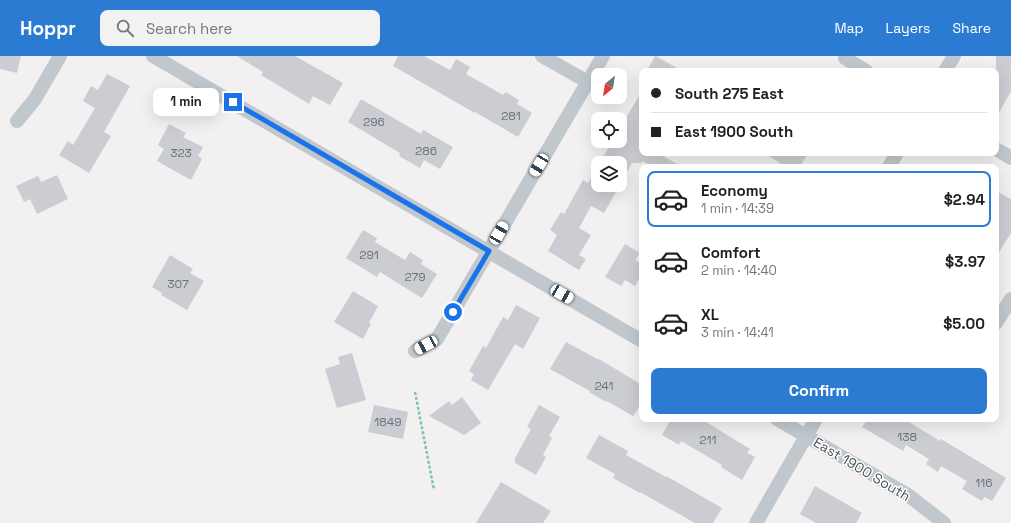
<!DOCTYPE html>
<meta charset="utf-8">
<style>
body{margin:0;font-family:"Space Grotesk",sans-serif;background:#f2f2f2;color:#222;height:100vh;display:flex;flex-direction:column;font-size:15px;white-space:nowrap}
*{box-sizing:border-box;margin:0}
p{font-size:13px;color:#767676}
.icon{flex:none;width:22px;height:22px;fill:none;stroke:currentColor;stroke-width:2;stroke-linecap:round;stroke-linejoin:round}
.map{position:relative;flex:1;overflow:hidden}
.side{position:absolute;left:639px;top:108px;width:360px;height:258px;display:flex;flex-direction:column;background:#fff;border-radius:8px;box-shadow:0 4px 16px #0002}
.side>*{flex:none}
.banner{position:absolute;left:639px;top:12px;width:360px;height:88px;border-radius:8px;box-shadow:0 4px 16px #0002;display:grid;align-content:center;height:88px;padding:0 12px;background:#fff}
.needle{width:26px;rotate:210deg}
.tools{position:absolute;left:591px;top:12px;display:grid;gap:8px}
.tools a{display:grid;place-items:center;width:36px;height:36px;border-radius:8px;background:#fff;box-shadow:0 4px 16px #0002;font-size:20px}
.end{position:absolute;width:18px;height:18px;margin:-9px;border:5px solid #1a73e8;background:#fff;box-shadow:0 0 0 2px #fff}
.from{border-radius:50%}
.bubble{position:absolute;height:28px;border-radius:8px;background:#fff;box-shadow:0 4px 16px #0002;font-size:13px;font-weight:600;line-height:28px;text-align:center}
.car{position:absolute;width:12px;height:24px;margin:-12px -6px;border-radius:5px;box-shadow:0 0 3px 1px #0007;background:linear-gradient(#fff 24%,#345 0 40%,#fff 0 76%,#345 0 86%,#fff 0)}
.banner b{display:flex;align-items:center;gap:14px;height:38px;font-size:15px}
.banner b+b{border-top:1px solid #e0e0e0}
.banner i{width:10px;height:10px;background:#222}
ul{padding:7px 0 0;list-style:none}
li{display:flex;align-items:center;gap:12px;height:56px;margin:0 8px 6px;padding:0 4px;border:2px solid transparent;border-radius:8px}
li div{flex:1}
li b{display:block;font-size:15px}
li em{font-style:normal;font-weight:600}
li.active{border-color:#2b7bd2}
li>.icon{width:36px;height:36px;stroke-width:1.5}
.button{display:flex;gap:8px;margin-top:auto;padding:8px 12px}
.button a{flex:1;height:46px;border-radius:8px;background:#2b7bd2;color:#fff;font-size:16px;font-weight:600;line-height:46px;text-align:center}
header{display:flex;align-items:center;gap:24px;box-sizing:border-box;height:56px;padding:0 20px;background:#2b7bd2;color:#fff}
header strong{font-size:19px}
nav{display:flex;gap:22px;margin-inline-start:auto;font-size:14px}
.search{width:280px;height:36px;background:#f2f2f2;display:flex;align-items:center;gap:10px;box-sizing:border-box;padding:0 14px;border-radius:8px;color:#767676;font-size:15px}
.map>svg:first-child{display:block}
.building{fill:#cbcdd2}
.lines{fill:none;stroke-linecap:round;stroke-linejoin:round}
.path{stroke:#7ec6a0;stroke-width:2.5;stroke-dasharray:3 2;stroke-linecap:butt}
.minor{stroke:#c0c8cd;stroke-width:14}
.route{stroke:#1a73e8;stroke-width:5}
.labels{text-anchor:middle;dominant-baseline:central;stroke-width:3;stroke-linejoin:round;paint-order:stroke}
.number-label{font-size:12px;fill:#6a727a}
.street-label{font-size:14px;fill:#4a545c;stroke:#fff}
</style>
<header>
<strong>Hoppr</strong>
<div class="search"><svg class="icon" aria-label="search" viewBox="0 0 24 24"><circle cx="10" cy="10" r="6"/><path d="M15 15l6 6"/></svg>Search here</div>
<nav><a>Map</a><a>Layers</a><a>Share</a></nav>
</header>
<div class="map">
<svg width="1011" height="467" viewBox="0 0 1011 467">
<rect width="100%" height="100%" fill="#f2f0f0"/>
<g class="building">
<polygon points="0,0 21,0 17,17 0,13"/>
<polygon points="237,0 295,0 343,27 330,49 313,40 309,48 261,19 263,16"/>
<polygon points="398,0 424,0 450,14 456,3 470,11 466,18 503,39 506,36 519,44 517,48 532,57 518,81 475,56 475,57 393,10"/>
<polygon points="655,0 656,0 682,15 647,15"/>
<polygon points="996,0 1011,0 1011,35 996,62"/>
<polygon points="107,18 130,30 104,76 111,80 89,117 59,99 68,85 73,89 95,52 83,45 91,30 98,34"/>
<polygon points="642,35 642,97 658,97 682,111 653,111 642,105 642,107 632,107 620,128 620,107 600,107 612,85 620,85 620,72"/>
<polygon points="361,43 421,78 423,74 453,91 440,113 424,104 420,112 399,100 400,97 348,66"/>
<polygon points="169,68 186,77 183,81 203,91 198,100 202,103 191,124 157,105 164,93 158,89"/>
<polygon points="764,97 808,97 800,111 786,111"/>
<polygon points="598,110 598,129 620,129 604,157 591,150 579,172 591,179 579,199 586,203 579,214 548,195 557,179 550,174 561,156 564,158 583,124 588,127"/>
<polygon points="57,119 68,143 37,158 30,143 24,146 16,130 38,120 41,126"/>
<polygon points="996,135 1011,143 1011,177 996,201"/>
<polygon points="363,174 377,182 375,186 405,204 410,196 423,204 421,208 437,218 422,242 380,216 377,221 346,202"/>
<polygon points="625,188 640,197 635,204 642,208 642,219 635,230 625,224 621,230 605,221"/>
<polygon points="170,199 193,213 190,217 204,225 187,254 161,239 162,237 152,231"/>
<polygon points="353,235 378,250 369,267 371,268 363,283 334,266"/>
<polygon points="516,249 540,262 523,293 515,288 488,334 471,324 474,318 469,315 483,290 486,292 503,261 508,264"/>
<polygon points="566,286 599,304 599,303 642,329 642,346 633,360 607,345 606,346 589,336 590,335 550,313"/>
<polygon points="352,297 366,344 337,352 325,313 340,308 338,301"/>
<polygon points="462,341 481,367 464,379 429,360 449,345 452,349"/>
<polygon points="374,349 408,356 403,383 368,376"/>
<polygon points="539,349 560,361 549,380 552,382 543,399 546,401 536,419 515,407 515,402 531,373 527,371"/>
<polygon points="671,363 701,363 750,393 747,397 755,401 742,424 721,411 722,409 681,385 679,389 662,379"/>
<polygon points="868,363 904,363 940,385 941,383 1006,422 992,445 984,441 982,445 962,433 967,425 941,410 938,416 926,408 929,403 906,389 903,395 862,371"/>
<polygon points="599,379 628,395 626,399 666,421 666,420 722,452 713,467 695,467 640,436 640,437 613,422 615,418 586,402"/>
<polygon points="501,426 551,455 543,467 476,467"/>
<polygon points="815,430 862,457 856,467 816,467 800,458"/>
</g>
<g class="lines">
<polyline class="path" points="415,336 434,434"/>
<g class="minor">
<polyline points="153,0 642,285"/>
<polyline points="542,0 588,26"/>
<polyline points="845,0 845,2 866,15"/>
<polyline points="945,15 954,0"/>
<polyline points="17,65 35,43 60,0"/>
<polyline points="996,93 1011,102"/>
<polyline points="889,111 897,97"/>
<polyline points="996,267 1011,243"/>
<polyline points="415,295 437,283 603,0"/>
<polyline points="777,363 908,439 944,467"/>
<polyline points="756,467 816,363"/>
</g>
</g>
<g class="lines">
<polyline class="route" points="233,46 489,195 453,256"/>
</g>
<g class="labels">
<g class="number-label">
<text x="511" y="60">281</text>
<text x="374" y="66">296</text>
<text x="426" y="95">286</text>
<text x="181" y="97">323</text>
<text x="369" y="199">291</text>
<text x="415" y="221">279</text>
<text x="178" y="228">307</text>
<text x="604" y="330">241</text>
<text x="388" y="366">1849</text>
<text x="907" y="381">138</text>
<text x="708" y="384">211</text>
<text x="984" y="427">116</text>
</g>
<g class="street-label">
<text transform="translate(862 413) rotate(31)">East 1900 South</text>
</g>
</g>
</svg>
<div class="tools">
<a><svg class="needle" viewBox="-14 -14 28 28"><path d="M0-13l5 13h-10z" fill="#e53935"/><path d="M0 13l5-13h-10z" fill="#767676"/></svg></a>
<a><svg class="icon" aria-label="locate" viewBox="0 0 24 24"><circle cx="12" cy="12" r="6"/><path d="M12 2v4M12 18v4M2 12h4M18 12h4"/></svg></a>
<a><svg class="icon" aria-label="layers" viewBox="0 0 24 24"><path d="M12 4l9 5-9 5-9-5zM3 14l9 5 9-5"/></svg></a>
</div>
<i class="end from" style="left:453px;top:256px"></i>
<i class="end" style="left:233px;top:46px"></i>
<div class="bubble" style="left:153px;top:32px;width:66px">1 min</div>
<i class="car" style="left:539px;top:109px;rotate:211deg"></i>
<i class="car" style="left:499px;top:177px;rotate:30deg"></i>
<i class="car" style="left:562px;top:238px;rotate:120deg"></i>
<i class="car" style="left:426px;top:289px;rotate:242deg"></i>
<div class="banner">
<b><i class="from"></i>South 275 East</b>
<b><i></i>East 1900 South</b>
</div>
<section class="side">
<ul>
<li class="active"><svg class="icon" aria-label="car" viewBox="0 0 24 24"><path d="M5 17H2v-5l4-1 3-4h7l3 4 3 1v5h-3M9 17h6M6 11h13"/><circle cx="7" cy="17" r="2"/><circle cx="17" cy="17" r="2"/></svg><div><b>Economy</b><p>1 min · 14:39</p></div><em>$2.94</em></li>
<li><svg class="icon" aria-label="car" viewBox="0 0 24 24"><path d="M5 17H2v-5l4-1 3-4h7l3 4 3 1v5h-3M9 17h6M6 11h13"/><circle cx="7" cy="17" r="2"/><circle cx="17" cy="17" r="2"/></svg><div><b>Comfort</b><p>2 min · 14:40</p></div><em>$3.97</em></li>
<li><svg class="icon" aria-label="car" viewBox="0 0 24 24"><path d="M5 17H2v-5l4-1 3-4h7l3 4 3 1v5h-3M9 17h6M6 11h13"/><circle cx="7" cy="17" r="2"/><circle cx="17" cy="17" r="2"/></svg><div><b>XL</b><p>3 min · 14:41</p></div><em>$5.00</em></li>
</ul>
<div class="button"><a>Confirm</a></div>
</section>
</div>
